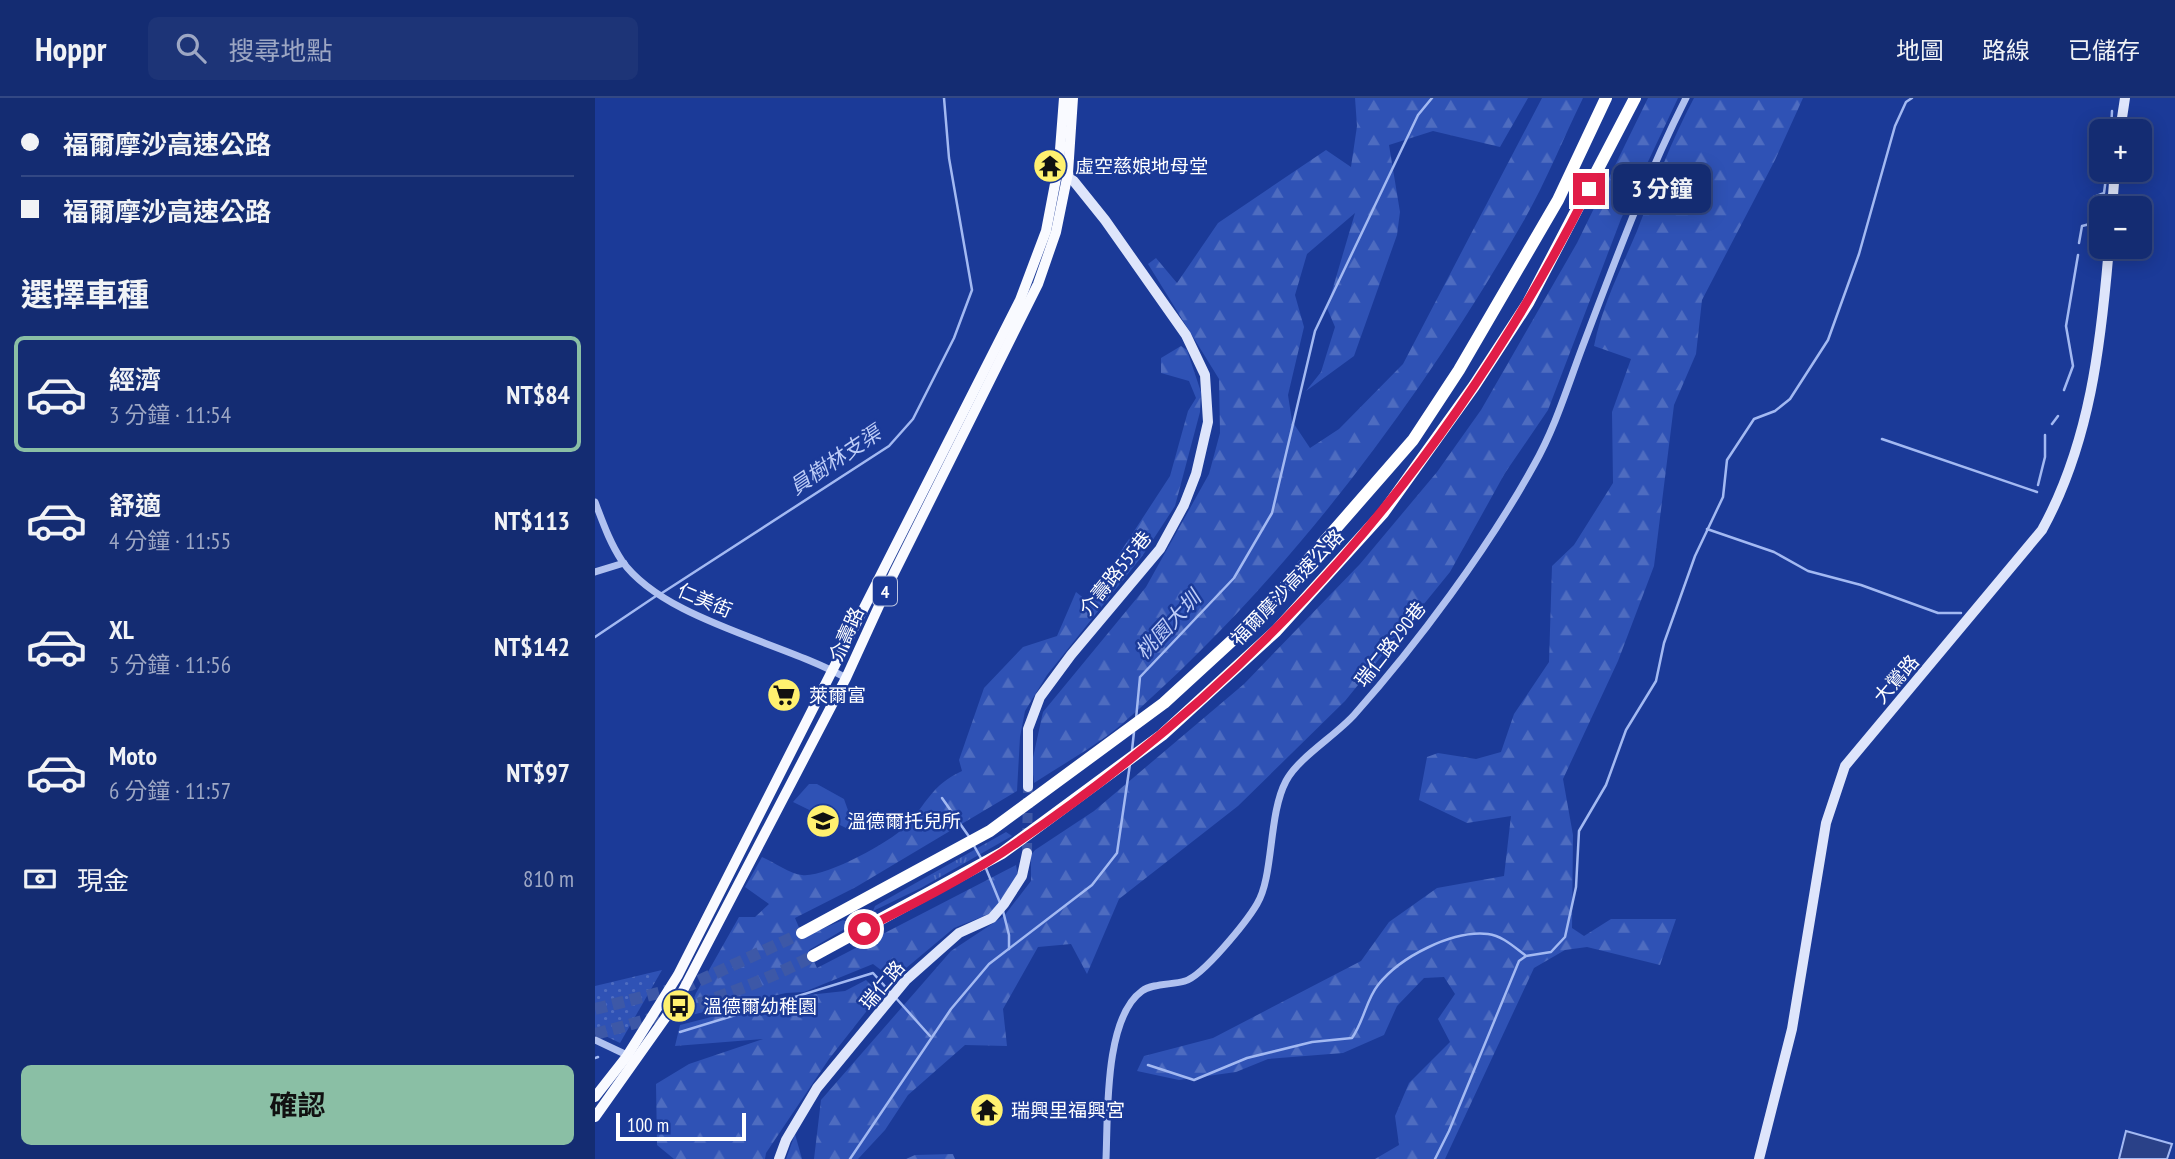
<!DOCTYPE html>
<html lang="zh-TW">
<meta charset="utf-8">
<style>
body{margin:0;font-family:"PT Sans Narrow","Noto Sans TC",sans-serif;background:#1d3477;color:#f1f3f6;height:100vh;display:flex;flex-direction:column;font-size:26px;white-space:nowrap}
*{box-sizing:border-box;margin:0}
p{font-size:23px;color:#9da7c4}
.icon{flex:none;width:38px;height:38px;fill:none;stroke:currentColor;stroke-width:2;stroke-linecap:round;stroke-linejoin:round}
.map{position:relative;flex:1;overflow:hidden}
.sheet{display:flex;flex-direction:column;background:#142c72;width:595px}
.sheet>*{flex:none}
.hud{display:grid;align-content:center;height:154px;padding:0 21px;background:#142c72}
.buttons{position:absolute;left:1494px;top:21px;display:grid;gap:14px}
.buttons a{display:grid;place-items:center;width:63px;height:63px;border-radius:10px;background:#142c72;box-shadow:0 4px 18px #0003,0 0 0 2px #334884;font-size:35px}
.scale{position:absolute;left:21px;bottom:18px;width:130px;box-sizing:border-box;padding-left:7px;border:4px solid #fff;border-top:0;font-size:19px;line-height:24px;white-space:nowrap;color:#fff;-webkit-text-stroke:5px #1b3a98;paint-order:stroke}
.end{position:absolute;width:32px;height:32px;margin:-16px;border:9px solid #e11d48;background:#fff;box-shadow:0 0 0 4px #fff}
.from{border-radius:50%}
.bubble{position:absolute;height:49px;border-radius:10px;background:#142c72;box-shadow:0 4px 18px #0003,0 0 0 2px #334884;font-size:23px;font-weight:700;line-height:49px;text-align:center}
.hud b{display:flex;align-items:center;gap:24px;height:66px;font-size:26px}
.hud b+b{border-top:2px solid #334884}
.hud i{width:18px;height:18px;background:#f1f3f6}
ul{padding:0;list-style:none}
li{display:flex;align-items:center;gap:21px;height:116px;margin:0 14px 10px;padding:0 7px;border:4px solid transparent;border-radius:10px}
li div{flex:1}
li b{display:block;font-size:26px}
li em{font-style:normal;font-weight:700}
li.selected{border-color:#8abfa5}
li>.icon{width:63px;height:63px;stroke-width:1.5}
h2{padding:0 21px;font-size:32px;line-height:84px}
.pay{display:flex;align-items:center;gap:18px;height:77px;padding:0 21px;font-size:26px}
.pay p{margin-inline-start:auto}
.cta{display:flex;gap:14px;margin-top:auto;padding:14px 21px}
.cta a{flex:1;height:80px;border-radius:10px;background:#8abfa5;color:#111;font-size:28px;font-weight:700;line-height:80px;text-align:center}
header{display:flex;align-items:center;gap:42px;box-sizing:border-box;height:98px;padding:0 35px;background:#142c72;border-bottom:2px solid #334884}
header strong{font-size:33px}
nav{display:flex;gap:38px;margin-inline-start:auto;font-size:24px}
.search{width:490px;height:63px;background:#1d3477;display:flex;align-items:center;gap:18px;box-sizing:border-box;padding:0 24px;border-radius:10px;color:#9da7c4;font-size:26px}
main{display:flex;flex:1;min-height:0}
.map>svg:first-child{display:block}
.grass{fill:url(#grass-tufts)}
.forest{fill:url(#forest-firs)}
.park{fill:url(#park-dots)}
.pitch{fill:#2f52b5}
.water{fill:#2a4188;stroke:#a3b9f2;stroke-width:2}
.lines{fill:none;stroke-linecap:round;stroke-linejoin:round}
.stream{stroke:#a3b9f2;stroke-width:2.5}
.secondary-tunnel{stroke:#3d58a7;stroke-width:10;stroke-dasharray:10 5;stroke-linecap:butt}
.highway-tunnel{stroke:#3d58a7;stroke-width:12;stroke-dasharray:12 6;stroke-linecap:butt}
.street{stroke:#b0c1f0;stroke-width:7}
.secondary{stroke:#dee5fb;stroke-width:10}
.primary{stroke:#f9faff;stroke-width:10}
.highway{stroke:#fff;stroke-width:12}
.route{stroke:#e11d48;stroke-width:9}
.labels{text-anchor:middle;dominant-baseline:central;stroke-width:5;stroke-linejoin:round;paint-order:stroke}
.shield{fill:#1b3a98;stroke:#bbc4e0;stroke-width:2}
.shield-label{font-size:18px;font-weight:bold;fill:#fff}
.poi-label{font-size:19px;fill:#fff;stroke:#1b3a98;text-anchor:start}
.street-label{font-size:19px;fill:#fff;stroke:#1b3a98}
.water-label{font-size:21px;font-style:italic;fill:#bdccf7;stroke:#1b3a98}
</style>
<header>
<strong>Hoppr</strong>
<div class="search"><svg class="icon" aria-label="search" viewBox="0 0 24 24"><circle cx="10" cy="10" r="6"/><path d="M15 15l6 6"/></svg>搜尋地點</div>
<nav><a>地圖</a><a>路線</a><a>已儲存</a></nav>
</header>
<main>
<section class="sheet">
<div class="hud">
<b><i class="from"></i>福爾摩沙高速公路</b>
<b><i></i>福爾摩沙高速公路</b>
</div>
<h2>選擇車種</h2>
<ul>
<li class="selected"><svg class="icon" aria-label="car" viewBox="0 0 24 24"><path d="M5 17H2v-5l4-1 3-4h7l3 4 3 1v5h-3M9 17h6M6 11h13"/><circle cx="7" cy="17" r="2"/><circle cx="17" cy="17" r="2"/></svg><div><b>經濟</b><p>3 分鐘 · 11:54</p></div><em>NT$84</em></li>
<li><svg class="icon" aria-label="car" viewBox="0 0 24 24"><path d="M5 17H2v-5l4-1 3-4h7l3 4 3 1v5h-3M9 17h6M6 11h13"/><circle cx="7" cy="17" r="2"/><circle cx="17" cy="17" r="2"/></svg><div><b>舒適</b><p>4 分鐘 · 11:55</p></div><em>NT$113</em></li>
<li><svg class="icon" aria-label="car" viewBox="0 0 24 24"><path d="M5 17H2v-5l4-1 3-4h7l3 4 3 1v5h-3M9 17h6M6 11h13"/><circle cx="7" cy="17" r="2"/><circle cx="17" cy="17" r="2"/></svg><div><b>XL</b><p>5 分鐘 · 11:56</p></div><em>NT$142</em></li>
<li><svg class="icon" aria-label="car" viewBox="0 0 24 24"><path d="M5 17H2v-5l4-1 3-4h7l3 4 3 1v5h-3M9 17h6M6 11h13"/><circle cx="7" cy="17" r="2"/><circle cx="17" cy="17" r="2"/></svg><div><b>Moto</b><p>6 分鐘 · 11:57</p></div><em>NT$97</em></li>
</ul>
<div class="pay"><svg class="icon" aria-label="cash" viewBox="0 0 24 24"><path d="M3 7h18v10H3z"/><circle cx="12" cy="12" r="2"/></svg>現金<p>810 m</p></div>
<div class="cta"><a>確認</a></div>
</section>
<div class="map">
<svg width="1580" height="1061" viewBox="0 0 1580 1061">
<defs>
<pattern id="grass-tufts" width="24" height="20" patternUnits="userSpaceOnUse" patternTransform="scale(1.75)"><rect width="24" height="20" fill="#2f52b5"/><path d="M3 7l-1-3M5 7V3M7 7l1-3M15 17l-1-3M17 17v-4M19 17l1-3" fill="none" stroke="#4e6cc0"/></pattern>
<pattern id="forest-firs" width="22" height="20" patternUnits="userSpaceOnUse" patternTransform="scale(1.75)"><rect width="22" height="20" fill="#2f52b5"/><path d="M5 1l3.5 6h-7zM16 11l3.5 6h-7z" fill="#4e6cc0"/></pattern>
<pattern id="park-dots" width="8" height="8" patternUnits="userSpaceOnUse" patternTransform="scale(1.75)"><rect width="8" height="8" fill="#2f52b5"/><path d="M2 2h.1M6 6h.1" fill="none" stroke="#4e6cc0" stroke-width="1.8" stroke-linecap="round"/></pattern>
</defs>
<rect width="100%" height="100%" fill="#1b3a98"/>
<polygon class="grass" points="411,734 417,738 326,790 278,813 280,808"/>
<g class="forest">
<path d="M760,0H933L905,49L838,33L794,47L805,114L802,137L759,258L711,293L726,274L740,229L732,210L760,115L712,156L700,197L709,229L693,297L697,323L715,350L744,331L808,266L947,0H988C968,41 951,84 928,124C821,309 689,485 527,626C501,648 468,666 439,685L437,664L448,614L551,489L614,376L625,335L624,281L553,166L561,160L582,185L623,125L731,52L756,69L762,28Z"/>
<polygon points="1053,0 1083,0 1026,121 953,312 910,375 855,474 750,603 643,708 524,801 492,876 476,846 443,849 408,911 412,948 370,947 313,997 290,1032 263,1061 219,1061 226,1002 356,853 409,818 436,783 436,757 440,752 499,713 649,586 765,466 842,374 886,312 982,145"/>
<path d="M1099,0H1208L1180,62L1107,202L1101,256L1079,307L1059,468L1023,563L968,681L978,737L977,830L989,838L1016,821H1081L1065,867L992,849L970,852L939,870L850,1061H780L804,1047L800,1018L814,985L855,944L843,921L860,896L849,879L829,880L802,908L789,937L748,955L673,961L641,974L584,982L542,973L549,958L618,940L766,863L794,824L842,790L909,778L916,718L872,725L824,702L832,659L843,655L881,661L906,654L919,616L954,564L957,468L979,447L1018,385L1017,314L1036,261L999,248C1007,207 1026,171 1042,133C1060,87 1076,43 1099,0Z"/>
<path d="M586,248L592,252L606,294L605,314L580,408L548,457L452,577L430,613L425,639L422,693L261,789L200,820L208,839L248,822L253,824V829L214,852L222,870L421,767L423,778L399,814L359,830L298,881L278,866L209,894L191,895L92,918L101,895L144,819H160L174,806L150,789L167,759C179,764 195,776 207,777C230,780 293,745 310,729C332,706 336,687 367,673L364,662L389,590L428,549L462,538L481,494L491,502L502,490L575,378L593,313L601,300L594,283L566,275V260Z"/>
<polygon points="271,882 285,896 234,961 171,1055 170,1061 79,1061 62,1047 61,986 94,966 168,941 80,948 85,927 195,899 250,893"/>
<polygon points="200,1036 207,1061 191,1061"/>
<polygon points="358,1056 360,1061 311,1061 320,1057"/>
</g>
<polygon class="park" points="67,872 25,945 0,933 0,888"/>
<polygon class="pitch" points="214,686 222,686 249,701 254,715 250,721 256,724 253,731 198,704"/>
<polygon class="water" points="1531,1033 1577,1046 1572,1061 1524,1061"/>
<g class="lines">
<g class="stream">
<polyline points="1516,33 1517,13"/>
<polyline points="1484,145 1487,128 1495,126 1499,99 1509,95 1512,72"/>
<polyline points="1469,292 1478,268 1471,228 1483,157"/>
<polyline points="1457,326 1463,318"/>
<polyline points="1287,341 1442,394"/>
<polyline points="1443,387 1450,359 1450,337"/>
<polyline points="1112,431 1179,454 1213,473 1266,487 1343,515 1366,515"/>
<polyline points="67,495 294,348 318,321 359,240 377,192 354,60 349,0"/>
<polyline points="0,539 61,498"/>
<polyline points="541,621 545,579 639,480 677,415 720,233 823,17 837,0"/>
<polyline points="537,652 539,634"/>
<polyline points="347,700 375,740"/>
<polyline points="378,746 387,762"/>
<polyline points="390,768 406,807"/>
<polyline points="408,813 414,837 414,851"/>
<polyline points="300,899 335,938"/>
<polyline points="85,934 278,875 295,894"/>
<polyline points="0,960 3,959"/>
<path d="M553,967L599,982L652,960L717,944L757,940C769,923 771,902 783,887C805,859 857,832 893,836C908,838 919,849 930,857"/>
<polyline points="255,1061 356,911 394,866 497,787 522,755 535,666"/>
<polyline points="840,1061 854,1033 924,863 931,858 956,854 970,839 981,789 984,733 1011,687 1031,632 1061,583 1069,545 1100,458 1128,399 1132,362 1159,321 1180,313 1195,301 1233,242 1264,156 1300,28 1311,4 1317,0"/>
</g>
<polyline class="secondary-tunnel" points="432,755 433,689"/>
<g class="highway-tunnel">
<polyline points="0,911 95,887 207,835"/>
<path d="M0,936C76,916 149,894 218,858"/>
</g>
<g class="street">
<path d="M0,404C8,425 15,445 27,463C69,522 188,544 251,580"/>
<polyline points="0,474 29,465"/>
<polyline points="0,942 34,958"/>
<path d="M511,1061C513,1018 509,920 547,893C558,885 578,887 590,883C608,878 652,823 662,806C679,778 673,717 691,683C703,660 740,638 759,617C823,545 892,452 939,367C960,330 972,290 987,250C1019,166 1050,81 1091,0"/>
</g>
<g class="secondary">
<polyline points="1525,33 1530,0"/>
<polyline points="1517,110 1520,72"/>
<polyline points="433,689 433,631 445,599 476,557 565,451 589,407 601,376 613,324 610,277 591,237 510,122 469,71"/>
<polyline points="184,1061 191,1042 222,990 311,882 364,835 397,820 409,806 427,778 432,755"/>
<path d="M1164,1061L1197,931L1231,725L1250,668L1447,432C1495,345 1506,246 1514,149"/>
</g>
<g class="primary">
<polyline points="0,999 32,958 83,877 425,202 451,133 464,65 469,0"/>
<polyline points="0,1019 83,902 251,580 299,475 443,186 461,134 473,75 478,0"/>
</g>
<g class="highway">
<polyline points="207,835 395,733 569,605 666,516 818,342 864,272 963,102 1011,0"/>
<polyline points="218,858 407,755 567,637 681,533 788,415 879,288 933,205 1040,0"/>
</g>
</g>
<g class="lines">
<path class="route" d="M269,831C316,807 364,783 408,754C667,581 853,369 994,91"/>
</g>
<defs>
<g id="temple-disc" transform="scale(1.75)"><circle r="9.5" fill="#fff16f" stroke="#1b3a98"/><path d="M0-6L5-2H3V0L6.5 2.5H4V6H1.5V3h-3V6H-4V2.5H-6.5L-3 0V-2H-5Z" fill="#111"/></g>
<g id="supermarket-disc" transform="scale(1.75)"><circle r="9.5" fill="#fff16f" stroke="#1b3a98"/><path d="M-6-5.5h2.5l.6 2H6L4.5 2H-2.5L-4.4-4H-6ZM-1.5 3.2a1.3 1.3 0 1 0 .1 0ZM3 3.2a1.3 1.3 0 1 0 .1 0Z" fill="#111"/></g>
<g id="school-disc" transform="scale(1.75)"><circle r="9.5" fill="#fff16f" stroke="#1b3a98"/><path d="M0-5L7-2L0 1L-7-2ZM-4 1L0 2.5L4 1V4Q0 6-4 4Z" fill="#111"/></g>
<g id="bus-disc" transform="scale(1.75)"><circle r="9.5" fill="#fff16f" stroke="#1b3a98"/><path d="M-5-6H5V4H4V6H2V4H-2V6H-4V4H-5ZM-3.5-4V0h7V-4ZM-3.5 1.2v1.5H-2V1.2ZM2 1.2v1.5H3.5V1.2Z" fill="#111"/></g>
</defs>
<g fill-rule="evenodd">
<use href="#temple-disc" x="455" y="68"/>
<use href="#supermarket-disc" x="189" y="597"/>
<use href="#school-disc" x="228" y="723"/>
<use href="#bus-disc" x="84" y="908"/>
<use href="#temple-disc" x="392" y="1012"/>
</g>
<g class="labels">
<rect class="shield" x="278" y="478.5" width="24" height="29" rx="5"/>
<g class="shield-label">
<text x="290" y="493">4</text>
</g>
<g class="poi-label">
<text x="480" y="68">虛空慈娘地母堂</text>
<text x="214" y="597">萊爾富</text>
<text x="252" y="723">溫德爾托兒所</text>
<text x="108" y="908">溫德爾幼稚園</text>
<text x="416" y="1012">瑞興里福興宮</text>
</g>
<g class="street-label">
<text transform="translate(520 475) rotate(-51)">介壽路555巷</text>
<text transform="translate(692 489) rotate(-46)">福爾摩沙高速公路</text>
<text transform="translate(110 502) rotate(23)">仁美街</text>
<text transform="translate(251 536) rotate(-66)">介壽路</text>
<text transform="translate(795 546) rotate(-52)">瑞仁路290巷</text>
<text transform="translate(1301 581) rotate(-49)">大鶯路</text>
<text transform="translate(287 887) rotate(-50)">瑞仁路</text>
</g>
<g class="water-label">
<text transform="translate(240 362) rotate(-34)">員樹林支渠</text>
<text transform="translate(573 527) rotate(-47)">桃園大圳</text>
</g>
</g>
</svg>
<div class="buttons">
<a>+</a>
<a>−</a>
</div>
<div class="scale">100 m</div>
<i class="end from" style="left:269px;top:831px"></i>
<i class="end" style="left:994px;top:91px"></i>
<div class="bubble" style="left:1018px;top:66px;width:98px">3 分鐘</div>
</div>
</main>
